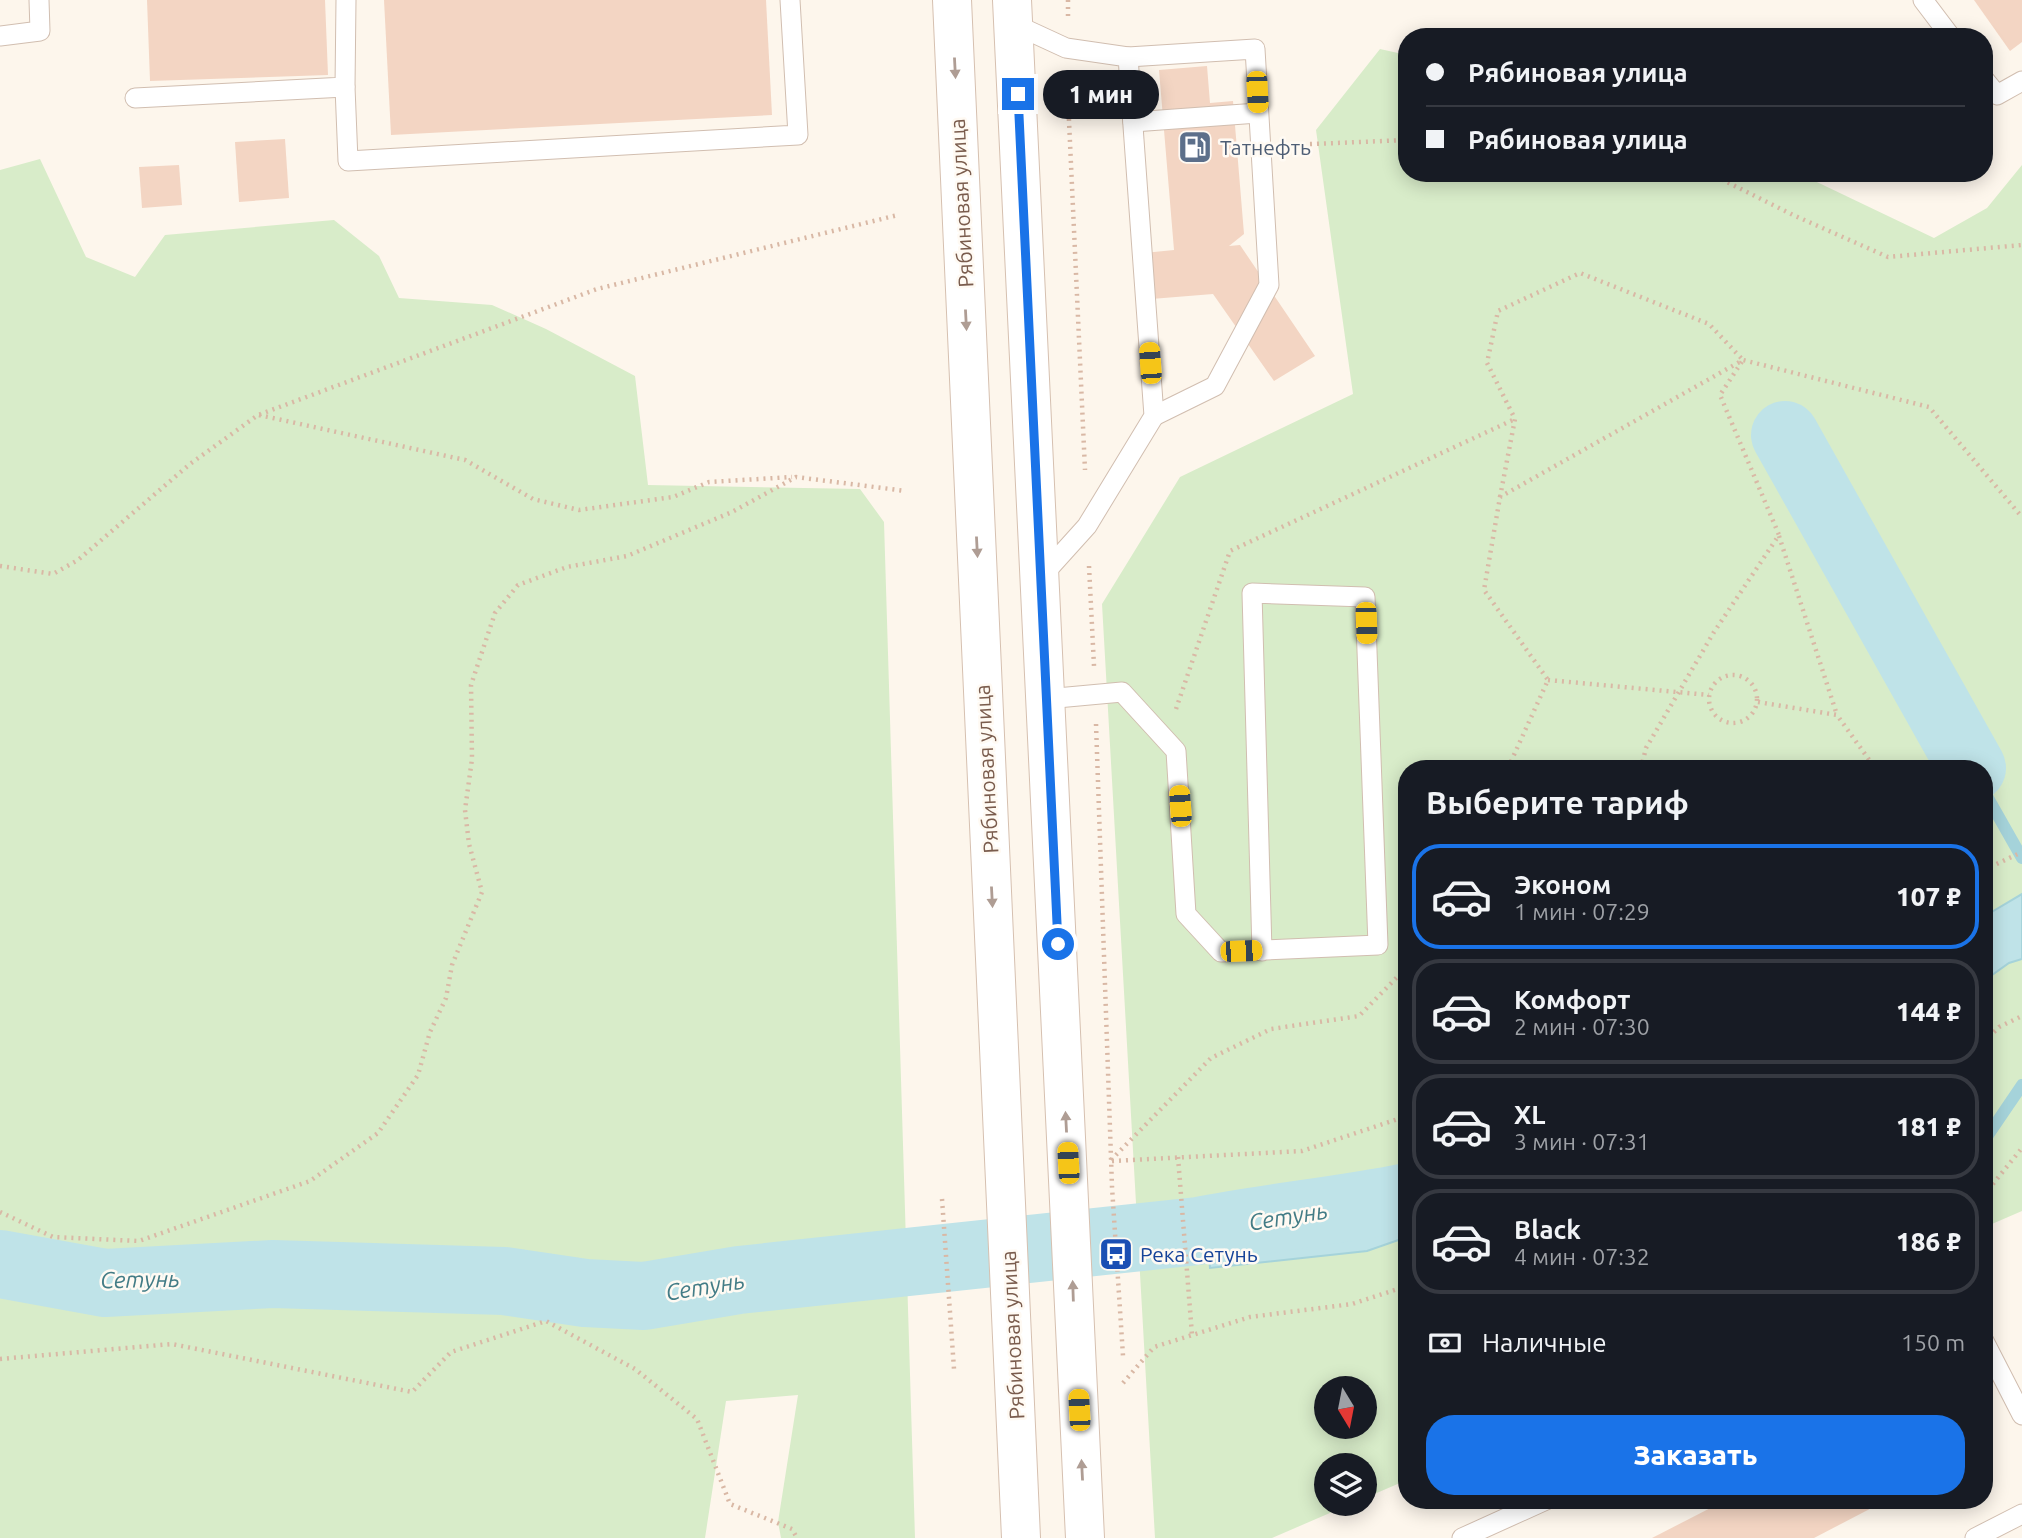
<!DOCTYPE html>
<html lang="ru">
<meta charset="utf-8">
<style>
body{margin:0;font-family:Ubuntu,sans-serif;background:#20242c;color:#f1f3f6;height:100vh;display:flex;flex-direction:column;font-size:26px;white-space:nowrap}
*{box-sizing:border-box;margin:0}
p{font-size:23px;color:#9ea1a6}
.icon{flex:none;width:38px;height:38px;fill:none;stroke:currentColor;stroke-width:2;stroke-linecap:round;stroke-linejoin:round}
.map{position:relative;flex:1;overflow:hidden}
.side{position:absolute;left:1398px;top:760px;width:595px;height:749px;display:flex;flex-direction:column;background:#171b24;border-radius:28px;box-shadow:0 4px 18px #0003}
.side>*{flex:none}
.hud{position:absolute;left:1398px;top:28px;width:595px;height:154px;border-radius:28px;box-shadow:0 4px 18px #0003;display:grid;align-content:center;height:154px;padding:0 28px;background:#171b24}
.needle{width:46px;rotate:170deg}
.tools{position:absolute;left:1314px;top:1376px;display:grid;gap:14px}
.tools a{display:grid;place-items:center;width:63px;height:63px;border-radius:50%;background:#171b24;box-shadow:0 4px 18px #0003;font-size:35px}
.end{position:absolute;width:32px;height:32px;margin:-16px;border:9px solid #1a73e8;background:#fff;box-shadow:0 0 0 4px #fff}
.from{border-radius:50%}
.bubble{position:absolute;height:49px;border-radius:24px;background:#171b24;box-shadow:0 4px 18px #0003;font-size:23px;font-weight:800;line-height:49px;text-align:center}
.car{position:absolute;width:21px;height:42px;margin:-21px -10px;border-radius:9px;box-shadow:0 0 5px 2px #0007;background:linear-gradient(#f5c518 24%,#345 0 40%,#f5c518 0 76%,#345 0 86%,#f5c518 0)}
.hud b{display:flex;align-items:center;gap:24px;height:66px;font-size:26px}
.hud b+b{border-top:2px solid #363941}
.hud i{width:18px;height:18px;background:#f1f3f6}
ul{padding:0;list-style:none}
li{display:flex;align-items:center;gap:21px;height:105px;margin:0 14px 10px;padding:0 14px;border:4px solid #363941;border-radius:28px}
li div{flex:1}
li b{display:block;font-size:26px}
li em{font-style:normal;font-weight:800}
li.current{border-color:#1a73e8}
li>.icon{width:63px;height:63px;stroke-width:1.5}
h2{padding:0 28px;font-size:32px;line-height:84px}
.pay{display:flex;align-items:center;gap:18px;height:77px;padding:0 28px;font-size:26px}
.pay p{margin-inline-start:auto}
.cta{display:flex;gap:14px;margin-top:auto;padding:14px 28px}
.cta a{flex:1;height:80px;border-radius:28px;background:#1a73e8;color:#fff;font-size:28px;font-weight:800;line-height:80px;text-align:center}
.map>svg:first-child{display:block}
.green{fill:#d8ecc9;fill-rule:evenodd}
.water{fill:#bfe3e8;stroke:#a5d3da;stroke-width:2}
.lines{fill:none;stroke-linecap:round;stroke-linejoin:round}
.stream{stroke:#a5d3da;stroke-width:12}
.river{stroke:#bfe3e8;stroke-width:68}
.building{fill:#f3d5c3}
.lane-casing{stroke:#d1beb0;stroke-width:21}
.secondary-casing{stroke:#d6c0b0;stroke-width:40}
.path{stroke:#d9b8a5;stroke-width:4.5;stroke-dasharray:2 5;stroke-linecap:butt}
.lane{stroke:#fff;stroke-width:19}
.secondary{stroke:#fff;stroke-width:38}
.oneway{fill:#af9d94}
.route{stroke:#1a73e8;stroke-width:9}
.labels{text-anchor:middle;dominant-baseline:central;stroke-width:5;stroke-linejoin:round;paint-order:stroke}
.service-label{font-size:21px;fill:#4e5e75;stroke:#fffaf3;text-anchor:start}
.street-label{font-size:21px;fill:#7a5c4d;stroke:#fffaf3}
.transit-label{font-size:21px;fill:#164399;stroke:#fffaf3;text-anchor:start}
.water-label{font-size:23px;font-style:italic;fill:#437c86;stroke:#fffaf3}
</style>
<div class="map">
<svg width="2022" height="1538" viewBox="0 0 2022 1538">
<rect width="100%" height="100%" fill="#fdf6ec"/>
<g class="green">
<path d="M1380,49L1407,55V173H1798L1934,238L1987,208L2022,165V894L1985,916L1984,768H1407V1178L1206,1210L1367,1251L1407,1237V1480L1365,1498V1465H1326V1503H1353L1272,1538H1155L1102,604L1180,477L1353,394L1316,130ZM1326,1388H1365V1426H1326Z"/>
<polygon points="40,159 86,257 135,277 165,235 334,220 379,256 399,298 492,305 546,329 635,376 648,485 860,489 884,522 915,1538 781,1538 778,1522 798,1395 726,1401 705,1538 0,1538 0,170"/>
<polygon points="2022,959 2022,1211 1985,1227 1984,980 2009,963"/>
</g>
<g class="water">
<polygon points="2022,894 2022,959 2009,963 1985,980 1985,916"/>
<polygon points="1407,1178 1407,1237 1367,1251 1210,1268 1205,1210"/>
</g>
<g class="lines">
<g class="stream">
<polyline points="1984,791 2022,858"/>
<polyline points="1984,1141 2022,1085"/>
</g>
<g class="river">
<polyline points="1785,435 1972,768"/>
<path d="M0,1264L105,1283L273,1274L504,1281L585,1293L644,1296L739,1280L1198,1231C1268,1217 1338,1211 1407,1197"/>
</g>
</g>
<g class="building">
<polygon points="147,0 325,0 328,75 150,81"/>
<polygon points="384,0 766,0 772,115 391,135"/>
<polygon points="1974,0 2022,0 2022,42 2010,51"/>
<polygon points="1207,66 1210,103 1233,101 1244,234 1229,246 1240,245 1315,356 1274,381 1213,294 1139,300 1134,254 1174,250 1159,70"/>
<polygon points="285,139 289,198 239,202 235,142"/>
<polygon points="179,165 182,205 142,208 139,167"/>
<polygon points="1726,1500 1887,1500 1814,1538 1652,1538"/>
</g>
<g class="lines">
<g class="lane-casing">
<g id="lane">
<polyline points="1923,0 1951,37"/>
<polyline points="1014,24 1066,48 1128,57 1154,416 1087,526 1041,577"/>
<polyline points="0,36 40,31 39,0"/>
<polyline points="1128,57 1255,49 1269,285 1215,386 1154,416"/>
<polyline points="1984,79 1997,95 2022,81"/>
<polyline points="345,87 348,161 798,135 790,0"/>
<polyline points="135,98 345,87 346,0"/>
<polyline points="1133,122 1258,113"/>
<polyline points="1046,699 1122,692 1176,751 1186,914 1221,952 1378,945 1365,597 1252,593 1262,951"/>
<polyline points="1984,1341 2022,1415"/>
<polyline points="1462,1538 1546,1500"/>
<polyline points="1975,1538 2022,1514"/>
</g>
</g>
<g class="secondary-casing">
<g id="secondary">
<polyline points="952,0 1021,1538"/>
<polyline points="1012,0 1085,1538"/>
</g>
</g>
<g class="path">
<polyline points="1068,16 1068,0"/>
<polyline points="1067,77 1085,470"/>
<polyline points="1289,145 1407,140"/>
<polyline points="1709,173 1793,215 1888,257 2022,245"/>
<polyline points="259,415 465,460 533,499 579,510 673,497 709,482 792,477"/>
<polyline points="1500,497 1515,419 1487,363 1498,311 1580,273 1709,324 1743,360 1720,395 1779,535 1714,632 1646,748 1641,768"/>
<polyline points="1779,536 1837,715"/>
<polyline points="0,566 53,574 78,560 190,464 258,415 597,289 898,215"/>
<polyline points="1089,566 1094,666"/>
<circle cx="1733" cy="699" r="24"/>
<polyline points="1548,680 1709,695"/>
<polyline points="1758,702 1837,715 1875,768"/>
<polyline points="1176,709 1230,551 1515,419"/>
<polyline points="1096,724 1112,1187 1123,1356"/>
<polyline points="1508,768 1548,680 1484,590 1500,497 1743,360 1929,407 2022,517"/>
<polyline points="1984,870 2022,852"/>
<polyline points="1984,1042 1999,1027 2022,1016"/>
<polyline points="1178,1157 1192,1335"/>
<polyline points="1111,1160 1211,1058 1271,1029 1359,1016 1407,967"/>
<polyline points="1112,1161 1302,1151 1407,1116"/>
<polyline points="1984,1195 2022,1148"/>
<polyline points="942,1199 954,1369"/>
<polyline points="0,1212 53,1237 139,1241 310,1181 378,1133 418,1075 430,1032 446,998 452,965 482,892 469,844 465,810 472,759 471,685 495,613 518,585 567,567 627,556 732,512 796,477 906,491"/>
<polyline points="0,1359 172,1344 412,1392 451,1352 546,1321 635,1369 697,1419 730,1504 792,1529 797,1538"/>
<polyline points="1123,1383 1154,1347 1250,1317 1352,1304 1407,1286"/>
</g>
<use href="#lane" class="lane"/>
<use href="#secondary" class="secondary"/>
</g>
<defs><path id="oneway-solid" d="M-6-.8H1V-3.2L6.5 0L1 3.2V.8H-6Z" transform="scale(1.75)"/></defs>
<g class="oneway">
<use href="#oneway-solid" transform="translate(955 68) rotate(87)"/>
<use href="#oneway-solid" transform="translate(966 320) rotate(87)"/>
<use href="#oneway-solid" transform="translate(977 547) rotate(87)"/>
<use href="#oneway-solid" transform="translate(992 897) rotate(87)"/>
<use href="#oneway-solid" transform="translate(1066 1122) rotate(-93)"/>
<use href="#oneway-solid" transform="translate(1073 1291) rotate(-92)"/>
<use href="#oneway-solid" transform="translate(1082 1470) rotate(-93)"/>
</g>
<g class="lines">
<polyline class="route" points="1018,94 1058,944"/>
</g>
<defs>
<g id="fuel-square" transform="scale(1.75)"><rect x="-9" y="-9" width="18" height="18" rx="4" fill="#5c6f8a" stroke="#fffaf3"/><path d="M-5.5-6h7V0h2V4h1.3V-2.5L3-4.5l.8-.8L6-3V5H2.5V1h-1V6h-7ZM-4.2-4.7v3.2H.2V-4.7Z" fill="#fff"/></g>
<g id="bus-square" transform="scale(1.75)"><rect x="-9" y="-9" width="18" height="18" rx="4" fill="#1a4fb4" stroke="#fffaf3"/><path d="M-5-6H5V4H4V6H2V4H-2V6H-4V4H-5ZM-3.5-4V0h7V-4ZM-3.5 1.2v1.5H-2V1.2ZM2 1.2v1.5H3.5V1.2Z" fill="#fff"/></g>
</defs>
<g fill-rule="evenodd">
<use href="#fuel-square" x="1195" y="147"/>
<use href="#bus-square" x="1116" y="1254"/>
</g>
<g class="labels">
<g class="service-label">
<text x="1220" y="147">Татнефть</text>
</g>
<g class="street-label">
<text transform="translate(961 203) rotate(-93)">Рябиновая улица</text>
<text transform="translate(986 769) rotate(-93)">Рябиновая улица</text>
<text transform="translate(1012 1335) rotate(-93)">Рябиновая улица</text>
</g>
<g class="transit-label">
<text x="1140" y="1254">Река Сетунь</text>
</g>
<g class="water-label">
<text transform="translate(1288 1216) rotate(-9)">Сетунь</text>
<text transform="translate(140 1279) rotate(-1)">Сетунь</text>
<text transform="translate(705 1286) rotate(-9)">Сетунь</text>
</g>
</g>
</svg>
<div class="tools">
<a><svg class="needle" viewBox="-14 -14 28 28"><path d="M0-13l5 13h-10z" fill="#e53935"/><path d="M0 13l5-13h-10z" fill="#9ea1a6"/></svg></a>
<a><svg class="icon" aria-label="layers" viewBox="0 0 24 24"><path d="M12 4l9 5-9 5-9-5zM3 14l9 5 9-5"/></svg></a>
</div>
<i class="end from" style="left:1058px;top:944px"></i>
<i class="end" style="left:1018px;top:94px"></i>
<div class="bubble" style="left:1043px;top:70px;width:116px">1 мин</div>
<i class="car" style="left:1257px;top:92px;rotate:177deg"></i>
<i class="car" style="left:1150px;top:363px;rotate:356deg"></i>
<i class="car" style="left:1366px;top:623px;rotate:178deg"></i>
<i class="car" style="left:1180px;top:806px;rotate:356deg"></i>
<i class="car" style="left:1241px;top:951px;rotate:88deg"></i>
<i class="car" style="left:1068px;top:1163px;rotate:357deg"></i>
<i class="car" style="left:1079px;top:1410px;rotate:357deg"></i>
<div class="hud">
<b><i class="from"></i>Рябиновая улица</b>
<b><i></i>Рябиновая улица</b>
</div>
<section class="side">
<h2>Выберите тариф</h2>
<ul>
<li class="current"><svg class="icon" aria-label="car" viewBox="0 0 24 24"><path d="M5 17H2v-5l4-1 3-4h7l3 4 3 1v5h-3M9 17h6M6 11h13"/><circle cx="7" cy="17" r="2"/><circle cx="17" cy="17" r="2"/></svg><div><b>Эконом</b><p>1 мин · 07:29</p></div><em>107 ₽</em></li>
<li><svg class="icon" aria-label="car" viewBox="0 0 24 24"><path d="M5 17H2v-5l4-1 3-4h7l3 4 3 1v5h-3M9 17h6M6 11h13"/><circle cx="7" cy="17" r="2"/><circle cx="17" cy="17" r="2"/></svg><div><b>Комфорт</b><p>2 мин · 07:30</p></div><em>144 ₽</em></li>
<li><svg class="icon" aria-label="car" viewBox="0 0 24 24"><path d="M5 17H2v-5l4-1 3-4h7l3 4 3 1v5h-3M9 17h6M6 11h13"/><circle cx="7" cy="17" r="2"/><circle cx="17" cy="17" r="2"/></svg><div><b>XL</b><p>3 мин · 07:31</p></div><em>181 ₽</em></li>
<li><svg class="icon" aria-label="car" viewBox="0 0 24 24"><path d="M5 17H2v-5l4-1 3-4h7l3 4 3 1v5h-3M9 17h6M6 11h13"/><circle cx="7" cy="17" r="2"/><circle cx="17" cy="17" r="2"/></svg><div><b>Black</b><p>4 мин · 07:32</p></div><em>186 ₽</em></li>
</ul>
<div class="pay"><svg class="icon" aria-label="cash" viewBox="0 0 24 24"><path d="M3 7h18v10H3z"/><circle cx="12" cy="12" r="2"/></svg>Наличные<p>150 m</p></div>
<div class="cta"><a>Заказать</a></div>
</section>
</div>
